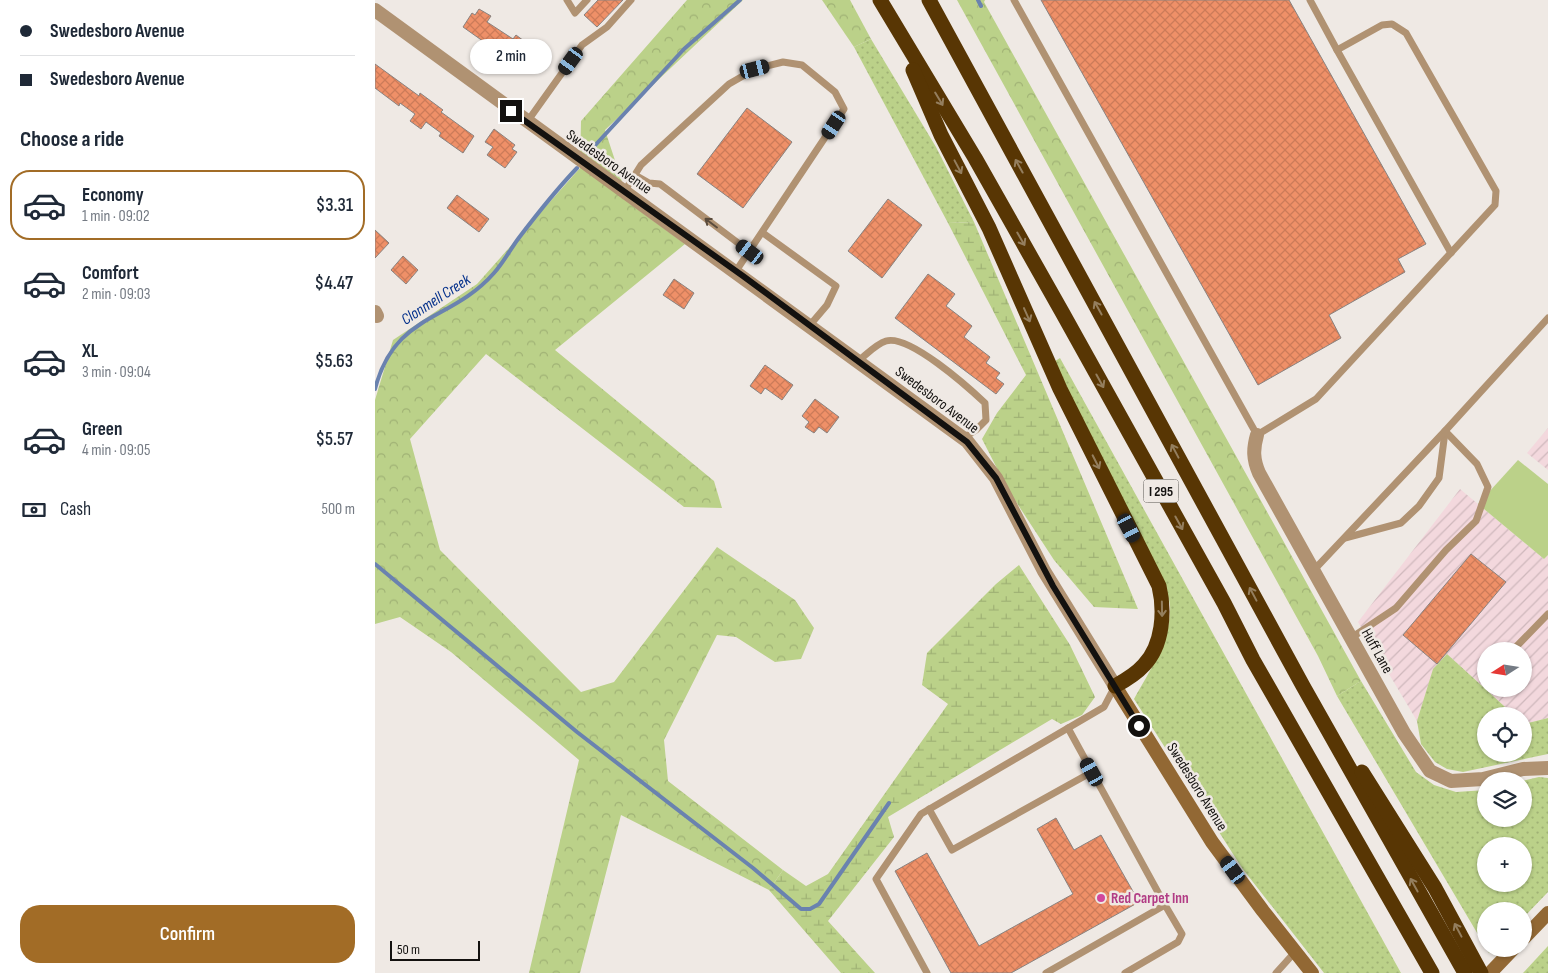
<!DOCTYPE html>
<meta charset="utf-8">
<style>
body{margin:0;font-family:"Sofia Sans Condensed",sans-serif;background:#f6f6f7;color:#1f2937;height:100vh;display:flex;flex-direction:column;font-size:19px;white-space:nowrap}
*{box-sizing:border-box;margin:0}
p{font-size:16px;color:#747a83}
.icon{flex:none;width:28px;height:28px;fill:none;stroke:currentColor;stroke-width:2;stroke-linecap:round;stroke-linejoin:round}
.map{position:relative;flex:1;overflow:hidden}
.drawer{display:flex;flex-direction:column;background:#fff;width:375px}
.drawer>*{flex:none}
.guide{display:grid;align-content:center;height:110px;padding:0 20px;background:#fff}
.needle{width:32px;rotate:258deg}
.fabs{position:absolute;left:1102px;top:642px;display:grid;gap:10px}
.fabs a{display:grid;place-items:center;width:55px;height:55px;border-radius:50%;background:#fff;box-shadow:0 1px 4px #0004;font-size:25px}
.scale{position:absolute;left:15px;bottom:12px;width:90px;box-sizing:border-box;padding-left:5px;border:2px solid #13110f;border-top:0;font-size:14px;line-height:18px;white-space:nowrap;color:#13110f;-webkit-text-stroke:4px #efe9e4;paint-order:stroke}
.end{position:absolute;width:22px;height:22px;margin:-11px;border:6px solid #13110f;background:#fff;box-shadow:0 0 0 2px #fff}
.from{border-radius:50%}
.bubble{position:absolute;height:35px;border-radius:18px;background:#fff;box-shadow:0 1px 4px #0004;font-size:16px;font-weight:600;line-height:35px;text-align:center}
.car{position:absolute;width:15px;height:30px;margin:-15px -8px;border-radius:6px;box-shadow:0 0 4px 1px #0007;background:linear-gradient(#222 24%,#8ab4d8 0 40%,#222 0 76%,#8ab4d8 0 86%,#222 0)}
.guide b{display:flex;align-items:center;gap:18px;height:48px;font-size:19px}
.guide b+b{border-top:1px solid #e0e1e3}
.guide i{width:12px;height:12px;background:#1f2937}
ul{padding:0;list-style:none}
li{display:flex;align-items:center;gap:15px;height:70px;margin:0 10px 8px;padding:0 10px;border:2px solid transparent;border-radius:20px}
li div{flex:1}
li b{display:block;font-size:19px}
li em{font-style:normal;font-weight:600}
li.active{border-color:#a26c26}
li>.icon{width:45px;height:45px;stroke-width:1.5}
h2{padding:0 20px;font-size:22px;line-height:60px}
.pay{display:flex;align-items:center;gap:12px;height:55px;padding:0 20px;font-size:19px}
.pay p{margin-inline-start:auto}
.button{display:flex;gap:10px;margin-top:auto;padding:10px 20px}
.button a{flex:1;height:58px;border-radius:20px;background:#a26c26;color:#fff;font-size:20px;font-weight:600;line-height:58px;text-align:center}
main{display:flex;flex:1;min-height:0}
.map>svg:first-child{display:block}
.industrial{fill:url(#industrial-furrows);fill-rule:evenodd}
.grass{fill:url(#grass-dots);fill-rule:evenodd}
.forest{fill:url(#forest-crowns)}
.wetland{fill:url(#wetland-marsh)}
.pitch{fill:#bbd189}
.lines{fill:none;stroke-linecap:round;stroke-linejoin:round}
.stream{stroke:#6a82af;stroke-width:4}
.building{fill:url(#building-cross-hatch);stroke:#89827f}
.service{stroke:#b09272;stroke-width:7}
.minor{stroke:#b09272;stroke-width:14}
.tertiary{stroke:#b09272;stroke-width:14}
.secondary{stroke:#926834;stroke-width:14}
.motorway{stroke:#583604;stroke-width:15}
.oneway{stroke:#947e5e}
.oneway2{stroke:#5a4b3c}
.route{stroke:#13110f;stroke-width:6}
.hotel-dot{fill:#d1479c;stroke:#efe9e4;stroke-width:2}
.labels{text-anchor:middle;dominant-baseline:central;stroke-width:5;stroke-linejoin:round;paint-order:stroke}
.shield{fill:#efe9e4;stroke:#55524f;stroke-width:1}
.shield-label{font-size:14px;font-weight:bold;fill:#13110f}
.street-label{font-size:15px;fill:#13110f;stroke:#efe9e4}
.hotel-label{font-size:15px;font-weight:bold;fill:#b23c85;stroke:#efe9e4;text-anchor:start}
.water-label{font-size:16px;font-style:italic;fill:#04308b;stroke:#efe9e4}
</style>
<main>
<section class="drawer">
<div class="guide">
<b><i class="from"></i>Swedesboro Avenue</b>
<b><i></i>Swedesboro Avenue</b>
</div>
<h2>Choose a ride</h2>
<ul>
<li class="active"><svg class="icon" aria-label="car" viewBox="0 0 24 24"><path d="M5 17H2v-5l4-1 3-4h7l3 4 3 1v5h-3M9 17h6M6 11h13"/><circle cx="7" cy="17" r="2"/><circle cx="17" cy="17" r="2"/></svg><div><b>Economy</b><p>1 min · 09:02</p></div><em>$3.31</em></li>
<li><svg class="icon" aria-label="car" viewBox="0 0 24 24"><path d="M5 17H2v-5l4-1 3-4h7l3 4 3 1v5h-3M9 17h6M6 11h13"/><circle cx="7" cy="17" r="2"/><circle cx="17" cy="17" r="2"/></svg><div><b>Comfort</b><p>2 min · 09:03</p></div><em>$4.47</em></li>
<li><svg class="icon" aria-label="car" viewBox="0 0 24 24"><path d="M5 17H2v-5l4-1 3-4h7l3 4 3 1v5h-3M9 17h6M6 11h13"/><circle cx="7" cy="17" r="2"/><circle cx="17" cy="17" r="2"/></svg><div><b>XL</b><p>3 min · 09:04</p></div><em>$5.63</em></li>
<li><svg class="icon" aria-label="car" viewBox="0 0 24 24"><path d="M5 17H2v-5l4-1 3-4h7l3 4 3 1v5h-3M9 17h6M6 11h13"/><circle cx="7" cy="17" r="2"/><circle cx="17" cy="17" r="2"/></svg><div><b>Green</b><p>4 min · 09:05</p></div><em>$5.57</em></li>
</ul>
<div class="pay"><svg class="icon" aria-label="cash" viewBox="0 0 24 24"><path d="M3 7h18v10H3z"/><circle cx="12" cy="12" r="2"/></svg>Cash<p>500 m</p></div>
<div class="button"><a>Confirm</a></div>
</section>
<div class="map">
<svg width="1173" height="973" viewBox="0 0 1173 973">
<defs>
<pattern id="industrial-furrows" width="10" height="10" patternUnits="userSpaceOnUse" patternTransform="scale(1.25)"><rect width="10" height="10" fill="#f3d8dd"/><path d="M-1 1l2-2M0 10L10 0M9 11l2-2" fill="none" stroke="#cfb8bc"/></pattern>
<pattern id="grass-dots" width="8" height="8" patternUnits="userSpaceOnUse" patternTransform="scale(1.25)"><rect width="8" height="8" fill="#bbd189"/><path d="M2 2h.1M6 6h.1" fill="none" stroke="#a0b275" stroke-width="1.8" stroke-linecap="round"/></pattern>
<pattern id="forest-crowns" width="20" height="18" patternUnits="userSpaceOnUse" patternTransform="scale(1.25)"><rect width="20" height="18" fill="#bbd189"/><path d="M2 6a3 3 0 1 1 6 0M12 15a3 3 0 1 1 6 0" fill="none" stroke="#a0b275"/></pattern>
<pattern id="wetland-marsh" width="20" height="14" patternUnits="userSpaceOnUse" patternTransform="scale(1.25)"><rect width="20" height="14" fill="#bbd189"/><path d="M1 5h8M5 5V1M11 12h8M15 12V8" fill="none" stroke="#a0b275"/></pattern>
<pattern id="building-cross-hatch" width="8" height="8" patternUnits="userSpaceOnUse" patternTransform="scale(1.25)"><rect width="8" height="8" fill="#ef9068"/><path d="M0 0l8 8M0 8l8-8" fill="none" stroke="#cc7b59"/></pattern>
</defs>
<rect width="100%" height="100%" fill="#efe9e4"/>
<g class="industrial">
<polygon points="1173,428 1173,470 1152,453"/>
<path d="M1085,489L1169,559L1173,555V718L1149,724V716H1140L1072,654L1058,670L1042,721L983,622ZM1111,651H1149V689H1111Z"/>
</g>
<g class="grass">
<polygon points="496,39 561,147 599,222 573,223 479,47"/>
<path d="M685,358L1026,973H949L867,868L759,699C774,672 797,638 795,605C794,598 791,590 789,582L677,363Z"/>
<polygon points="1072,654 1140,716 1111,716 1111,754 1149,754 1149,724 1173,718 1173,754 1088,772 1072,769 1060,762 1046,744 1042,721 1058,669"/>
<path d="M986,681L1041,772L1059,785L1081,792L1111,790V819H1149V781H1147L1164,777L1173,778V892L1149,917V911H1111V949H1118L1114,953L962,696ZM1111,846H1149V884H1111Z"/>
<polygon points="1173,946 1173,973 1148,973"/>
</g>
<g class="forest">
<polygon points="312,0 368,0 230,130 254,203 310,244 180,350 339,481 347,508 309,507 111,354 35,439 65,550 206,692 239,682 342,547 420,600 439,628 426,659 400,662 361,637 342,635 289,740 293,781 408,870 394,890 246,815 205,973 154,973 204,760 76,652 25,617 0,624 0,400 18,340 102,284 205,168 206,121"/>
<polygon points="447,0 475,0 496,39 479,47"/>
<polygon points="582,0 610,0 609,2 986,681 962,696 943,656"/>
</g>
<g class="wetland">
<polygon points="599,222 763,609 719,607 679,560 632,488 607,439 622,413 651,375 573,223"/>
<polygon points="644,565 695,645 720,697 707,715 686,724 677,719 513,817 519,837 453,921 500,973 466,973 394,890 408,870 431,886 453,874 573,704 547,685 552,653 621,584"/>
</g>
<polygon class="pitch" points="1143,460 1173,484 1173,555 1169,559 1103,504"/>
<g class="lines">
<g class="stream">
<polyline points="603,0 606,6"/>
<polyline points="213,153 309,49 365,0"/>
<path d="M0,389C20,312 75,323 119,273C128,263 135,250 143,239C162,214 181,190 202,168"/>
<polyline points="0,564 202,732 378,868 426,909 435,909 444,904 514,803"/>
</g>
</g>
<g class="building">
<polygon points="223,0 248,0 222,27 209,15"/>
<polygon points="666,0 914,0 1051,244 1023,259 1030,272 954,315 966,338 883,385"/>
<polygon points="104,9 116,16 112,22 138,39 141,35 157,47 143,66 88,27 97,13 100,15"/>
<polygon points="0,64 44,96 45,93 68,110 66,112 99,136 88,153 64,136 66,133 51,122 46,129 35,121 40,114 25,103 24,106 0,88"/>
<polygon points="372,108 417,142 368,208 322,174"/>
<polygon points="119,129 140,145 137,149 142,152 130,168 112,155 118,147 110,142"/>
<polygon points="82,195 114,219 104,232 72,208"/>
<polygon points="513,199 547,225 507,278 473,251"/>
<polygon points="0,230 14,243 0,258"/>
<polygon points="28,256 43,270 31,284 16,270"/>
<polygon points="553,274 580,294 571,306 597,326 589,337 615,357 611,363 625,373 621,378 629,384 621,394 520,318"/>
<polygon points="299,279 319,293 309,309 288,295"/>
<polygon points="390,365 418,385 407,400 390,388 386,394 375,386"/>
<polygon points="440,399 464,417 452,433 444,427 439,433 430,427 434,422 427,416"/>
<polygon points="1096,554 1131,582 1062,664 1028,635"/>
<polygon points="681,818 699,850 726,835 764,902 636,973 576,973 520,871 552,853 604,946 698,894 662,829"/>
</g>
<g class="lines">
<g class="service">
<polyline points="192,0 200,13 212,0"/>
<polyline points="639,0 882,435 941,399 1120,205 1121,191 1031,33 1017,24 1007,25 962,50 935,0"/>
<polyline points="962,50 1076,253"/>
<polyline points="152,122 207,45 232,27 256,0"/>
<polyline points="260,175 274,183 285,184 375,252"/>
<polyline points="249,192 266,165 354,84 380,69 408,62 427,65 460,92 469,109 361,271"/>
<polyline points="388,233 461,286 452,305 435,325"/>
<path d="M483,361C491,355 501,344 511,341C534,334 593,387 610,403L611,420L601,430L588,438"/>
<polyline points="970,538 1026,523 1044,506 1064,478 1070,432"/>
<polyline points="938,571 1070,431 1173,318"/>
<polyline points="976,638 1021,608 1071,550 1101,521 1113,487 1102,464 1070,431"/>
<polyline points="1137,651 1173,614"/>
<polyline points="554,809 577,850 717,772"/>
<polyline points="552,973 501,879 546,814 729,707 740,686"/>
<polyline points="671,973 790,905 693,728"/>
<polyline points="750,973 803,942 807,934 790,905"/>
<polyline points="901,973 920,952"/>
</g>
<g class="minor">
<polyline points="0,312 2,316"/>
<path d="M882,435C878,449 878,459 884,473L1029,733L1055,771L1076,781L1108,779L1148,769L1173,768"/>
</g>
<polyline class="tertiary" points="0,10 592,441 621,478 669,571 740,686"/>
<g class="secondary">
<polyline points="740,686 837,842 888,911 937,973"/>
<polyline points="1149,938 1173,913"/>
<polyline points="1115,973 1138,949"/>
</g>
<g class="motorway">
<polyline points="505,0 600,158 687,312 849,603 878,660 1057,973"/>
<polyline points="554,0 928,686 1090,973"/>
<path d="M538,70L566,135L614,228L685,389L784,586C790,611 788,645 769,665C761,674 751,680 740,686"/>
<polyline points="987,772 1060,888 1106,973"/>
</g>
</g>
<defs><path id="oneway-shaft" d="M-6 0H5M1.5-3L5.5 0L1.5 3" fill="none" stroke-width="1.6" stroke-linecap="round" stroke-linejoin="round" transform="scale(1.25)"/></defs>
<g class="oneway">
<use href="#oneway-shaft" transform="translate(564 99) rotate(59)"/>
<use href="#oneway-shaft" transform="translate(644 166) rotate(-119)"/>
<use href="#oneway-shaft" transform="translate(583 167) rotate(62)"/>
<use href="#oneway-shaft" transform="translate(646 239) rotate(60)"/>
<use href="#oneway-shaft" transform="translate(723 308) rotate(-119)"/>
<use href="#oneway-shaft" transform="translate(652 315) rotate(66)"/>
<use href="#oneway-shaft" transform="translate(725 381) rotate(61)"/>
<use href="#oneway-shaft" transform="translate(800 451) rotate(-118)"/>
<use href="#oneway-shaft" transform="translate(721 462) rotate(63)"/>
<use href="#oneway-shaft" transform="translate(804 523) rotate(61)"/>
<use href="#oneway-shaft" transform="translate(878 594) rotate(-118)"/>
<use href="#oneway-shaft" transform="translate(787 609) rotate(89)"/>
<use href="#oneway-shaft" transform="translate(1039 885) rotate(-119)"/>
<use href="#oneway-shaft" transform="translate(1083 930) rotate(-118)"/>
</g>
<use class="oneway2" href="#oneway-shaft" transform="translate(336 223) rotate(-143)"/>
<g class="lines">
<polyline class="route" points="136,111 368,276 592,442 621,478 678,586 764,726"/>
</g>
<circle class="hotel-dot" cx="726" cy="898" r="5"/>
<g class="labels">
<rect class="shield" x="768.5" y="479.5" width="35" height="23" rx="4"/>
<g class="shield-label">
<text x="786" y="491">I 295</text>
</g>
<g class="street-label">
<text transform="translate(234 162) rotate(35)">Swedesboro Avenue</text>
<text transform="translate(562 400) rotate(37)">Swedesboro Avenue</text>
<text transform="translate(1002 651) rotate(61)">Huff Lane</text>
<text transform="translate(822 787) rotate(58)">Swedesboro Avenue</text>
</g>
<g class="hotel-label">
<text x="736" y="898">Red Carpet Inn</text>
</g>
<g class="water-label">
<text transform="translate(61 300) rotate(-33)">Clonmell Creek</text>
</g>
</g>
</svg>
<div class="fabs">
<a><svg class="needle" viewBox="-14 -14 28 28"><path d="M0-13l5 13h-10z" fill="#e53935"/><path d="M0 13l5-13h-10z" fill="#747a83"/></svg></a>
<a><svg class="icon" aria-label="locate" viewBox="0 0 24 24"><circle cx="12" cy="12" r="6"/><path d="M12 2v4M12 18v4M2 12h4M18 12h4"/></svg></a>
<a><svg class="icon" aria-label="layers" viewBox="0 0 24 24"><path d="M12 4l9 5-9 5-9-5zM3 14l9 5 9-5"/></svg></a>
<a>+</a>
<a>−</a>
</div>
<div class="scale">50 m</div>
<i class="end from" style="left:764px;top:726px"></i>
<i class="end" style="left:136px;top:111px"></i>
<div class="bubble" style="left:95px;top:39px;width:82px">2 min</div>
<i class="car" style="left:196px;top:61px;rotate:216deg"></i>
<i class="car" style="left:380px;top:69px;rotate:76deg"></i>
<i class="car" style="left:459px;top:125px;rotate:213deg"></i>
<i class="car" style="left:375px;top:252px;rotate:307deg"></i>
<i class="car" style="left:754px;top:528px;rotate:152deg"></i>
<i class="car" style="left:717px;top:772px;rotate:331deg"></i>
<i class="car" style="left:858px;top:870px;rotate:324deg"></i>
</div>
</main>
